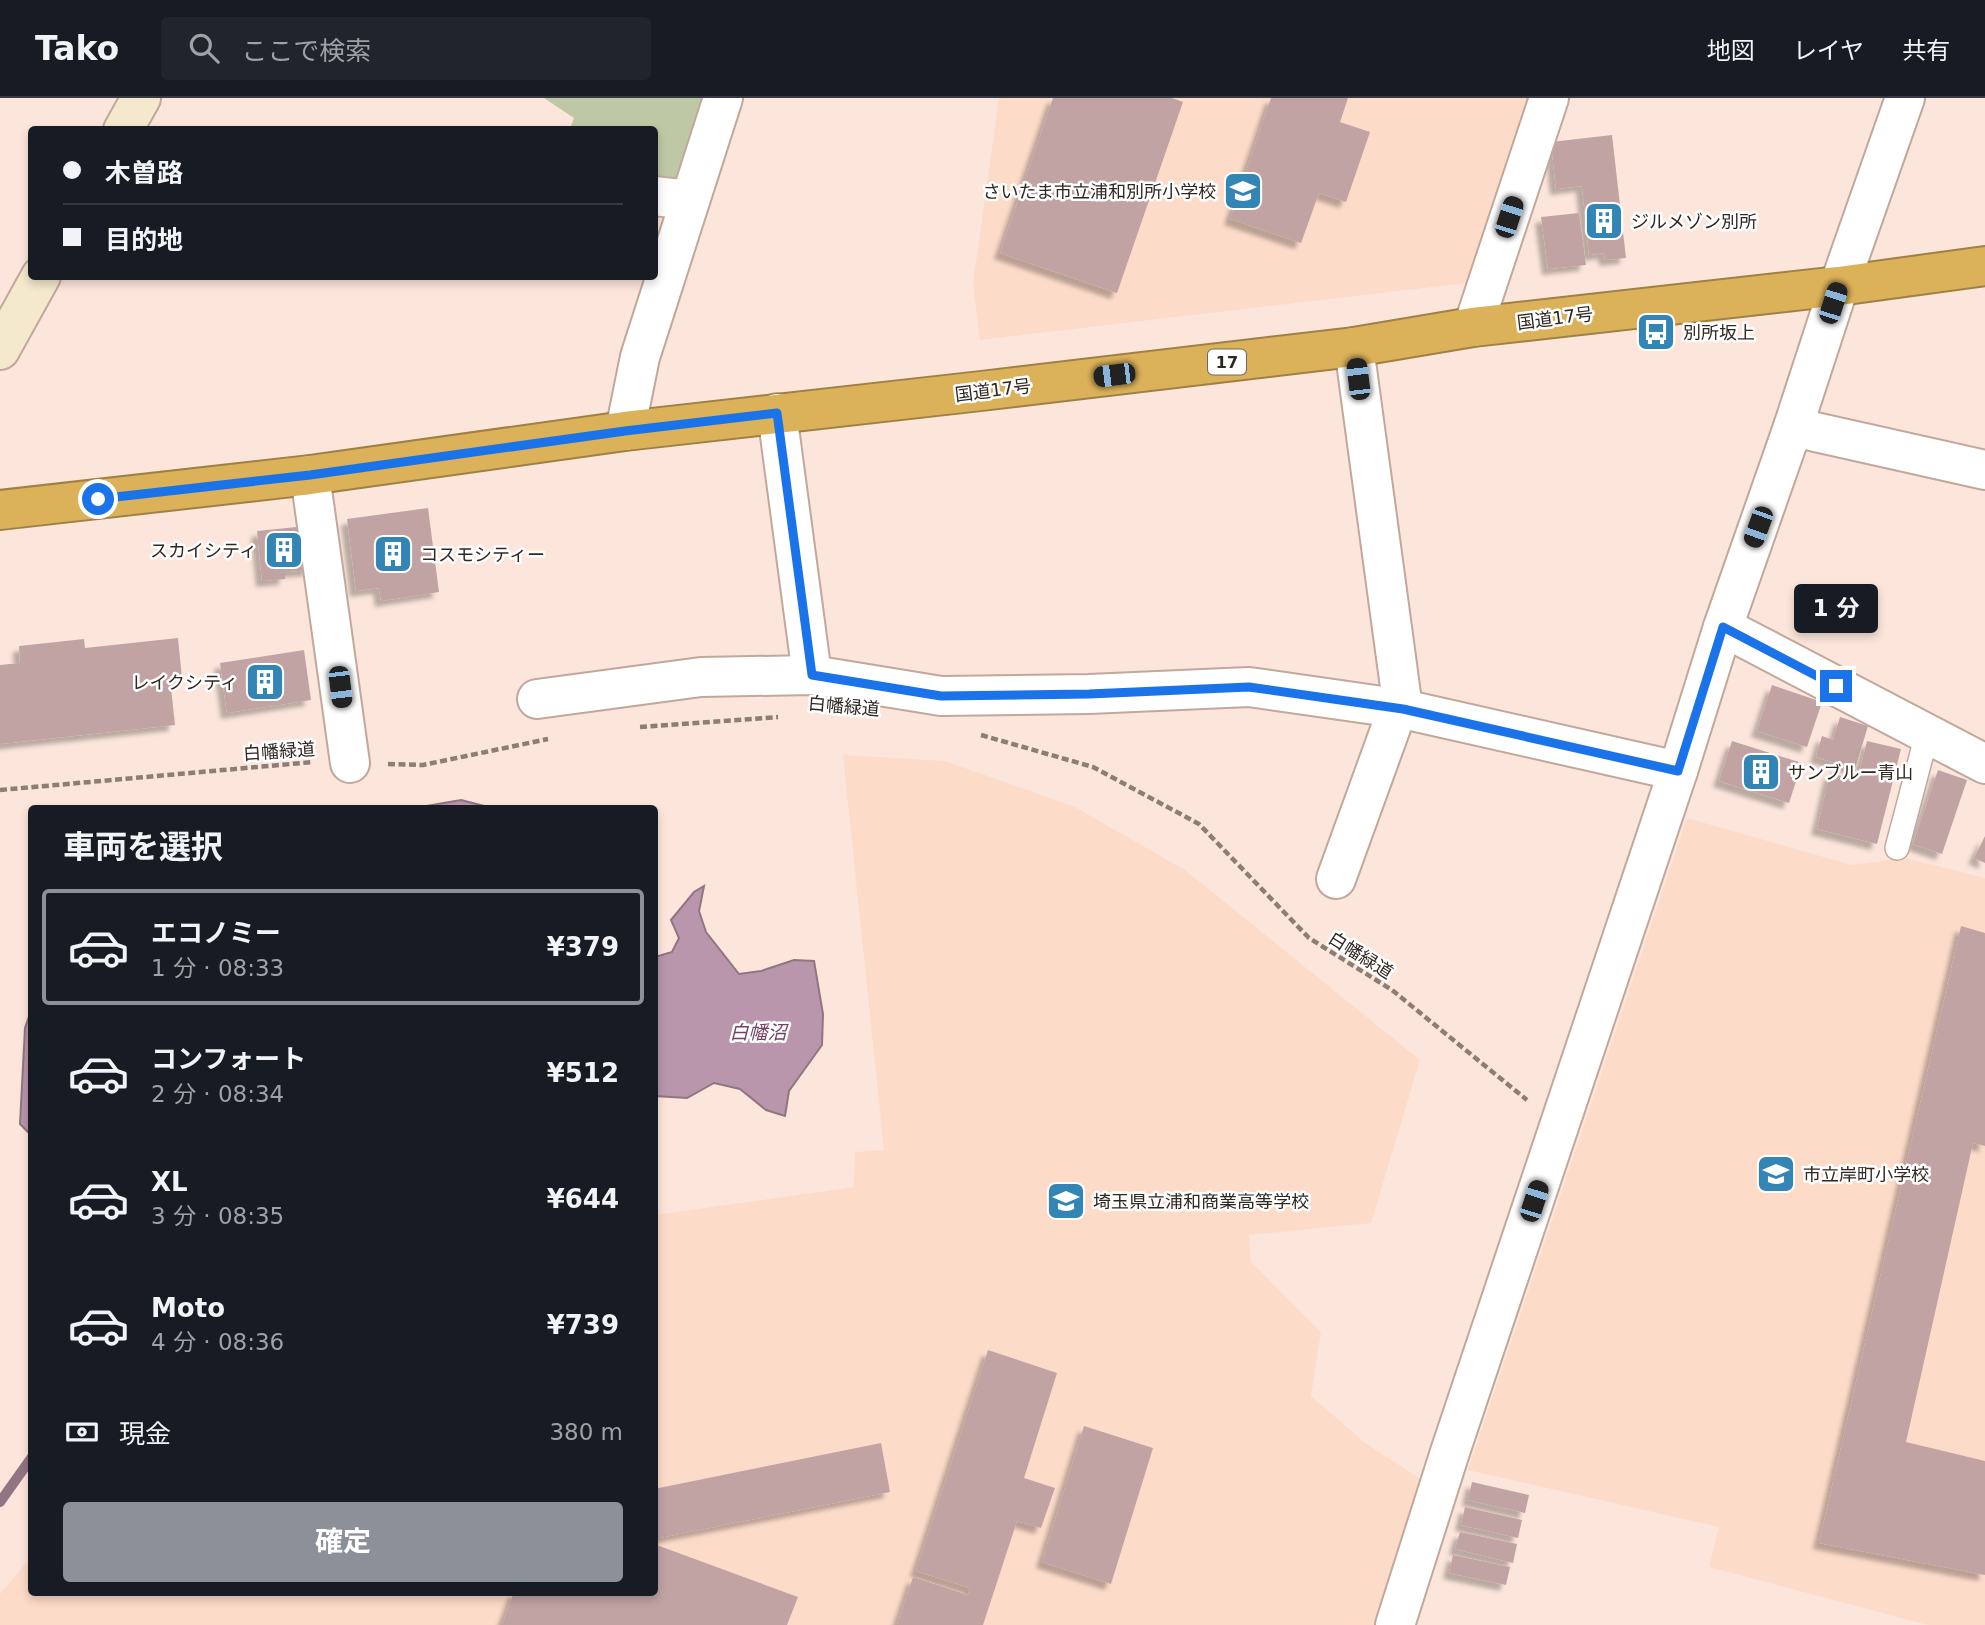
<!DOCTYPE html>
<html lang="ja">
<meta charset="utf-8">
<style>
body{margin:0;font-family:"DejaVu Sans","Noto Sans JP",sans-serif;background:#20242c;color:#f1f3f6;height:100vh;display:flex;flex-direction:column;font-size:26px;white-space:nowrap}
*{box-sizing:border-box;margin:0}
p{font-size:23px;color:#9ea1a6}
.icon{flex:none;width:38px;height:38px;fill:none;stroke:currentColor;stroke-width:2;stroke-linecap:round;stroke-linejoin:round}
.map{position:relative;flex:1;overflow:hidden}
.details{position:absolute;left:28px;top:707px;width:630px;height:791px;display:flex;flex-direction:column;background:#171b24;border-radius:7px;box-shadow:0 4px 10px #0003}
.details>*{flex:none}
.top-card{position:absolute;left:28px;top:28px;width:630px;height:154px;border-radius:7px;box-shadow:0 4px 10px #0003;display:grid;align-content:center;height:154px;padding:0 35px;background:#171b24}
.end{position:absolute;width:32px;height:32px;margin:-16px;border:9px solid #1a73e8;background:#fff;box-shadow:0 0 0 4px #fff}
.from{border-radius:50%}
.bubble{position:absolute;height:49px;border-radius:7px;background:#171b24;box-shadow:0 4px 10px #0003;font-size:23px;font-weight:700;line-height:49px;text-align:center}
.car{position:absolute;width:21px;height:42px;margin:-21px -10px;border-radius:9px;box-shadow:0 0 5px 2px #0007;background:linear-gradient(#222 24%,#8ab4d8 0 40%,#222 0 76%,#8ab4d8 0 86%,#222 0)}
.top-card b{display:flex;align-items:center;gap:24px;height:66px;font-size:26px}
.top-card b+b{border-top:2px solid #363941}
.top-card i{width:18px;height:18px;background:#f1f3f6}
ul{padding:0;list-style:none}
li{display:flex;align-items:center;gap:21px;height:116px;margin:0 14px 10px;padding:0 21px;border:4px solid transparent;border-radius:7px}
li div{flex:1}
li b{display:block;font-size:26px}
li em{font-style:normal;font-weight:700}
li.on{border-color:#8c9099}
li>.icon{width:63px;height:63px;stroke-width:1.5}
h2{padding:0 35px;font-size:32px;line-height:84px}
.pay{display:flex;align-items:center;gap:18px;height:77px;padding:0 35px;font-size:26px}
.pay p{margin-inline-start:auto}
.button{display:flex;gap:14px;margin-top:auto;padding:14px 35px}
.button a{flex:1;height:80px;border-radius:7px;background:#8c9099;color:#fff;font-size:28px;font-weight:700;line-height:80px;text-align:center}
header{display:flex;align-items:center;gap:42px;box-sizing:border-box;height:98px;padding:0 35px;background:#171b24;border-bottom:2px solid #363941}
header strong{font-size:33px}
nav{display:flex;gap:38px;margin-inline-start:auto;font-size:24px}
.search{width:490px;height:63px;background:#20242c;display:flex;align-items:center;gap:18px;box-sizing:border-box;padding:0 24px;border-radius:7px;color:#9ea1a6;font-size:26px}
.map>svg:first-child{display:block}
.built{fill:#fddbc9}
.green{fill:#bfc8a4}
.water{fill:#ba96ac;stroke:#917582;stroke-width:2}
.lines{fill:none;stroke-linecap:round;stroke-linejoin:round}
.stream{stroke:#917582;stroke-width:10}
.building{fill:#c1a3a4;filter:url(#shadow)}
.lane-casing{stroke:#c1a89a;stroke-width:26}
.street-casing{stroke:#c1a89a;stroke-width:42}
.secondary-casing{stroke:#c1a89a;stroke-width:42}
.highway-casing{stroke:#9f8145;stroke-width:42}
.path{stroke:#8c7e75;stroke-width:4.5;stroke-dasharray:7 3.5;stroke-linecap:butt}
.lane{stroke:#fff;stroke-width:23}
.street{stroke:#fff;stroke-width:38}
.secondary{stroke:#f4e8cd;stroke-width:38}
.highway{stroke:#dbb159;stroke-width:38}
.route{stroke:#1a73e8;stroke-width:9}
.labels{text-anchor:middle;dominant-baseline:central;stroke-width:5;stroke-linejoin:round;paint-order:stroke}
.shield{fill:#fff;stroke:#6e6864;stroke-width:2}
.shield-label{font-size:16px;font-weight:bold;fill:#302721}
.poi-label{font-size:18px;fill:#302721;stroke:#fff;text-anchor:start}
.street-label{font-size:18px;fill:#302721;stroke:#fff}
.water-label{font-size:19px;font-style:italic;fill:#744263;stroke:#fff}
</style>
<header>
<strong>Tako</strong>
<div class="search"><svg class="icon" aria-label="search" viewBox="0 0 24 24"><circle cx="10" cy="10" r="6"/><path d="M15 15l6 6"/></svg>ここで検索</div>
<nav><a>地図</a><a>レイヤ</a><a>共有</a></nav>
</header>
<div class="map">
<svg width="1985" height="1527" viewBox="0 0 1985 1527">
<defs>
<filter id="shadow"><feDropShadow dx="-6" dy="6" stdDeviation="2" flood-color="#0004"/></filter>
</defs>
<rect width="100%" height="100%" fill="#fce6db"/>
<g class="built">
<polygon points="999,0 1532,0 1467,185 980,242 973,186"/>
<polygon points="843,657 945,663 1075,709 1185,772 1420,962 1371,1125 1249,1137 1251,1164 1321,1234 1311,1298 1365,1345 1430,1387 1385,1527 0,1527 0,1496 31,1459 32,1494 654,1494 655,1117 854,1089 855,1054 884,1052"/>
<polygon points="1687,720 1852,767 1906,760 1985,780 1985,1527 1928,1527 1709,1469 1719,1429 1468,1372"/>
</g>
<polygon class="green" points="544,0 707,0 678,87 655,84 654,32 570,31 574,20"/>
<g class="water">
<polygon points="461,702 492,710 415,710"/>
<polygon points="704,788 699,813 706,834 739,876 761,873 794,862 814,863 823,916 822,947 789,993 785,1018 766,1012 740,991 714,985 687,1000 655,998 655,859 672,854 679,840 671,822 694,794"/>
<polygon points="31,913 31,1037 20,1026 25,930"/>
</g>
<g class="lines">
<polyline class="stream" points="0,1404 32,1359"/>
</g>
<g class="building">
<polygon points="1053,0 1172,0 1183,4 1117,195 1000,155"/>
<polygon points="1271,0 1348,0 1340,24 1370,34 1346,104 1319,95 1301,145 1230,121"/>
<polygon points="1612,37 1626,160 1605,162 1604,155 1589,157 1582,88 1556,91 1551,44"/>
<polygon points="1579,115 1586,167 1548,171 1541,119"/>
<polygon points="428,410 439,494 381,503 379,490 356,493 347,421"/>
<polygon points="306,428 310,472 285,474 285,481 262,483 257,433"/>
<polygon points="178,540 182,580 170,580 175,627 0,646 0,567 20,565 19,548 84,541 85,550"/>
<polygon points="304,552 311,602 227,615 220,565"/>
<polygon points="1772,587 1822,604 1807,649 1757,633"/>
<polygon points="1840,619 1868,628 1855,671 1816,659 1822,638 1833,642"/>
<polygon points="1732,643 1802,665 1789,705 1719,683"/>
<polygon points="1867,643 1901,651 1877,746 1817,731 1830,675 1857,682"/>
<polygon points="1938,672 1967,682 1942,756 1913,746"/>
<polygon points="1985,738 1985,765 1974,760"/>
<polygon points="1961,828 1985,835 1985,1048 1973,1045 1906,1344 1985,1363 1985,1477 1819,1445"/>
<polygon points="988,1252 1057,1275 1024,1380 1055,1390 1041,1430 1017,1423 983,1527 897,1527 913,1479 968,1497 970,1490 916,1473"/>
<polygon points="1084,1328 1153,1350 1111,1486 1042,1464"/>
<polygon points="881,1345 890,1394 654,1441 654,1391"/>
<polygon points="1472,1384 1529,1397 1525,1415 1468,1402"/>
<polygon points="1465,1409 1522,1422 1518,1440 1461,1427"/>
<polygon points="1460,1434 1517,1446 1513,1465 1455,1451"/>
<polygon points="654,1446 798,1499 787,1527 502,1527 514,1494 654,1494"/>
<polygon points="1453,1457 1510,1469 1506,1487 1449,1475"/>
</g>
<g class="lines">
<g class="lane-casing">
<polyline id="lane" points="1897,750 1927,636"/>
</g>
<g class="street-casing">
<g id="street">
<polyline points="654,98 690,102"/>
<polyline points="1473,229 1549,0"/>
<polyline points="1354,249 1403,611"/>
<polyline points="777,315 812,577"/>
<polyline points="1793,329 1985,372"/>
<polyline points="625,333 640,259 723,0"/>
<polyline points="310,377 350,665"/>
<polyline points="1723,529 1985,666"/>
<polyline points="537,601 701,579 812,577 941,598 1089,596 1249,589 1403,611 1678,673"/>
<polyline points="1336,781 1398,610"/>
<polyline points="1395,1527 1450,1354 1678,673 1723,529 1793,329 1839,188 1905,0"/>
</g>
</g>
<g class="secondary-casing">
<g id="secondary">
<polyline points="123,32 141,0"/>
<polyline points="0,252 41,178"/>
</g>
</g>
<g class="highway-casing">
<polyline id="highway" points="0,412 310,377 625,333 981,293 1354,249 1473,229 1839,188 1985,168"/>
</g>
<g class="path">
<polyline points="640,629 778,619"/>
<polyline points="981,637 1093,669 1199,726 1309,840 1392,892 1527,1002"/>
<polyline points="388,666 423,667 548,641"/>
<polyline points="0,692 313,664"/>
</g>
<use href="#lane" class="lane"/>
<use href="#street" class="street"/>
<use href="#secondary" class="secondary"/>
<use href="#highway" class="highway"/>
</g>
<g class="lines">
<polyline class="route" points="98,401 310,377 625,333 777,315 812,577 941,598 1089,596 1249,589 1403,611 1678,673 1723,529 1836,588"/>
</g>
<defs>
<g id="school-square" transform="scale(2.0125)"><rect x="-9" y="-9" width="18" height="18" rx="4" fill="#3385b6" stroke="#fff"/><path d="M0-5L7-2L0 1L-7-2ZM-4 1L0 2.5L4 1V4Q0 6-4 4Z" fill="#fff"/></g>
<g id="building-square" transform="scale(2.0125)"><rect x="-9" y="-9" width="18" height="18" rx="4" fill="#3385b6" stroke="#fff"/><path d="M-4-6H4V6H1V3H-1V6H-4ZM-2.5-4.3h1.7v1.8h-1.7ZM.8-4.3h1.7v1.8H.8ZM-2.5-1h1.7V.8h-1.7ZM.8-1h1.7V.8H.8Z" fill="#fff"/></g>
<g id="bus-square" transform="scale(2.0125)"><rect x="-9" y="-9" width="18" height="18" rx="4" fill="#3385b6" stroke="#fff"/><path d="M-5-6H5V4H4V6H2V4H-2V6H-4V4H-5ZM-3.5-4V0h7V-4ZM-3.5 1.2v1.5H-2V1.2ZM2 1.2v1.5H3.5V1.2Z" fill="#fff"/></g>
</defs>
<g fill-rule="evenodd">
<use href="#school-square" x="1243" y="93"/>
<use href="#building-square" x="1604" y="123"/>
<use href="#bus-square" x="1656" y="234"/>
<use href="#building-square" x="284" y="452"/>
<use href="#building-square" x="393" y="456"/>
<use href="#building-square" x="265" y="584"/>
<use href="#building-square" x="1761" y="674"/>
<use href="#school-square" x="1776" y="1076"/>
<use href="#school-square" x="1066" y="1103"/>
</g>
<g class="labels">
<rect class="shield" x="1208" y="251.5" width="38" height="25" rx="5"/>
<g class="shield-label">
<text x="1227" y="264">17</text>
</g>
<g class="poi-label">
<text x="1216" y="93" text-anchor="end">さいたま市立浦和別所小学校</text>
<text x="1631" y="123">ジルメゾン別所</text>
<text x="1683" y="234">別所坂上</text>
<text x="257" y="452" text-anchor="end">スカイシティ</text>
<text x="420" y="456">コスモシティー</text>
<text x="238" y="584" text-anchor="end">レイクシティ</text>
<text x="1788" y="674">サンブルー青山</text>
<text x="1803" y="1076">市立岸町小学校</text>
<text x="1093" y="1103">埼玉県立浦和商業高等学校</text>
</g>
<g class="street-label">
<text transform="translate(1555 220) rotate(-7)">国道17号</text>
<text transform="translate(993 292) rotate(-7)">国道17号</text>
<text transform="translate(844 608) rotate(5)">白幡緑道</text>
<text transform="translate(279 653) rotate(-4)">白幡緑道</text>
<text transform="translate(1361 857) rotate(32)">白幡緑道</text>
</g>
<g class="water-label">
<text x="758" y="934">白幡沼</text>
</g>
</g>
</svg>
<i class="end from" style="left:98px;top:401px"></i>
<i class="end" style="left:1836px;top:588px"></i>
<div class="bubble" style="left:1794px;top:486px;width:84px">1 分</div>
<i class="car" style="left:1509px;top:119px;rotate:18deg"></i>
<i class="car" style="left:1833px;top:205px;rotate:18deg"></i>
<i class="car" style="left:1114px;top:277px;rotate:263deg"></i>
<i class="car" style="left:1358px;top:281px;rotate:353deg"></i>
<i class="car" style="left:1758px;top:429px;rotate:200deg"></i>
<i class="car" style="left:340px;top:589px;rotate:173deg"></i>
<i class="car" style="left:1534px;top:1103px;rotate:18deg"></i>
<div class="top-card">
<b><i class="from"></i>木曽路</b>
<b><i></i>目的地</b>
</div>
<section class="details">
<h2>車両を選択</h2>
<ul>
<li class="on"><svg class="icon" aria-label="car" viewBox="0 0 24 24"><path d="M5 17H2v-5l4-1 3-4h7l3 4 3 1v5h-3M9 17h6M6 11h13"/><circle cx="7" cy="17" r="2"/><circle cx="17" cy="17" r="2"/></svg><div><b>エコノミー</b><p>1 分 · 08:33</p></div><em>¥379</em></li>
<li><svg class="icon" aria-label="car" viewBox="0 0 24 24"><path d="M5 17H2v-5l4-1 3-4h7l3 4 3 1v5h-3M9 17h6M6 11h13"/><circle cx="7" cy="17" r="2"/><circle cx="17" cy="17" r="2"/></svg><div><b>コンフォート</b><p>2 分 · 08:34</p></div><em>¥512</em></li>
<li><svg class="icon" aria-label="car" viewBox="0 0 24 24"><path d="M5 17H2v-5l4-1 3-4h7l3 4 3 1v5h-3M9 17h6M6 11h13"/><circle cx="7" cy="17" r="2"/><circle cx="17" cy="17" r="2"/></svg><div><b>XL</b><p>3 分 · 08:35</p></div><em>¥644</em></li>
<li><svg class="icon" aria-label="car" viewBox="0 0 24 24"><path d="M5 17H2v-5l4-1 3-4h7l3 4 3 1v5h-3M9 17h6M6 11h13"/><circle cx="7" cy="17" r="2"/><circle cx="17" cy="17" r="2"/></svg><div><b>Moto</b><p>4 分 · 08:36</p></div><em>¥739</em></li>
</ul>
<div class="pay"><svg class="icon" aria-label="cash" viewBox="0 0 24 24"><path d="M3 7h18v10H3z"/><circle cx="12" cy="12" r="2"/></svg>現金<p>380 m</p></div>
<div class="button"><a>確定</a></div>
</section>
</div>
